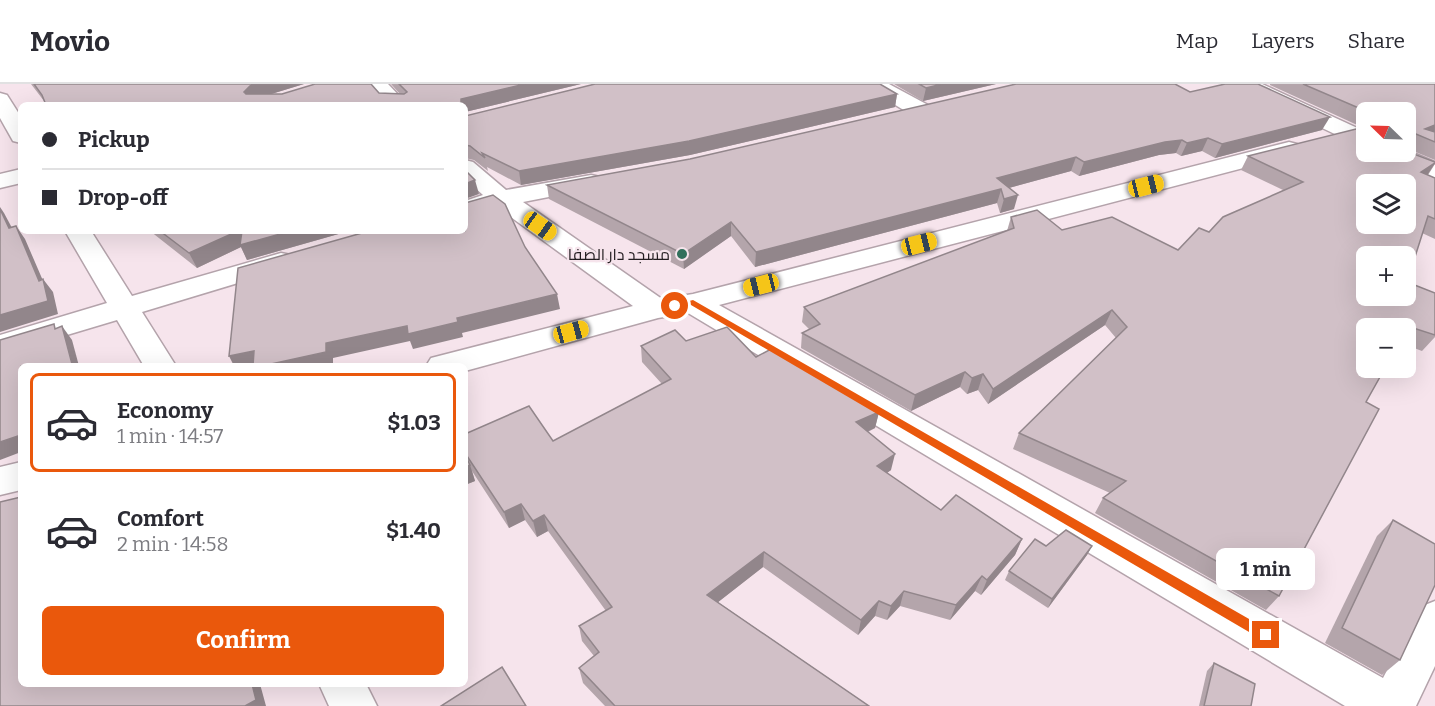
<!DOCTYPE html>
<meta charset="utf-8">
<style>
body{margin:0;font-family:Bitter,Cairo,serif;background:#f7f7f7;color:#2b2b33;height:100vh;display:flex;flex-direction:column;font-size:22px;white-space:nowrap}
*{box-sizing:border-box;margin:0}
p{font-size:20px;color:#7c7c81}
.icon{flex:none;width:33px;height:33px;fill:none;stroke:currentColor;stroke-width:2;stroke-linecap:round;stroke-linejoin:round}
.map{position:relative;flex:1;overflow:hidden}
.sheet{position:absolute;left:18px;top:279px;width:450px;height:324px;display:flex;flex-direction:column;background:#fff;border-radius:9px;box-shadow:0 6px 24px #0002}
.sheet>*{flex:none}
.top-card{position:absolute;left:18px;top:18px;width:450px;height:132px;border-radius:9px;box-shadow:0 6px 24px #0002;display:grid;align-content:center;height:132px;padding:0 24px;background:#fff}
.needle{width:39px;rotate:293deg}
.controls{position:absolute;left:1356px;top:18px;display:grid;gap:12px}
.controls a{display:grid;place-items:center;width:60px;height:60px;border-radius:9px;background:#fff;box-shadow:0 6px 24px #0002;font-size:30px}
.end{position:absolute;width:27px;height:27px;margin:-14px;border:8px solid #ea580c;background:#fff;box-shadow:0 0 0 3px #fff}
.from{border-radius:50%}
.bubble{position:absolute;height:42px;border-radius:9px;background:#fff;box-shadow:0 6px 24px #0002;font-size:20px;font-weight:700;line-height:42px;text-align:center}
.car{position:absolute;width:18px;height:36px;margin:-18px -9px;border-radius:8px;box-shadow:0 0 4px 2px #0007;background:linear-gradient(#f5c518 24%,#345 0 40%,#f5c518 0 76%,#345 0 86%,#f5c518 0)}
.top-card b{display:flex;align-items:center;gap:21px;height:57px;font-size:22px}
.top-card b+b{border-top:2px solid #e1e1e2}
.top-card i{width:15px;height:15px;background:#2b2b33}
ul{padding:10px 0 0;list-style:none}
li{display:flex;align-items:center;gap:18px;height:99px;margin:0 12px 9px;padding:0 12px;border:3px solid transparent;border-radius:9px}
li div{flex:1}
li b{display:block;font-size:22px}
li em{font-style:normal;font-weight:700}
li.current{border-color:#ea580c}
li>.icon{width:54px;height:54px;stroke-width:1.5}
.cta{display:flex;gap:12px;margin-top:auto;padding:12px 24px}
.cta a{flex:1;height:69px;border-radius:9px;background:#ea580c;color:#fff;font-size:24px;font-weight:700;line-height:69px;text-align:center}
header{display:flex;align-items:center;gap:36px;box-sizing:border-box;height:84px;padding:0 30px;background:#fff;border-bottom:2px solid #e1e1e2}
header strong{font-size:28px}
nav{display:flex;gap:33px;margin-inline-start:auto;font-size:21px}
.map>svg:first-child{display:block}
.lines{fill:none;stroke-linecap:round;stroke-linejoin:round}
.street-casing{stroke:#b4a3ab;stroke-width:3}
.street{fill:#fff;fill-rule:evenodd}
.wall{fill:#b4a5ab}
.shaded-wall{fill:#92868b}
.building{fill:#d1c0c7;stroke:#92868b;stroke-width:1.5;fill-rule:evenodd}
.route{fill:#ea580c}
.poi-dot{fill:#32705c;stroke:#f6e4ec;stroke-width:2}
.labels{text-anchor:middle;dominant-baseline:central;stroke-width:4.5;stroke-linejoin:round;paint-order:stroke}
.poi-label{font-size:16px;fill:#231d20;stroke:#f6e4ec;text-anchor:end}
</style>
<header>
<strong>Movio</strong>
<nav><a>Map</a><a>Layers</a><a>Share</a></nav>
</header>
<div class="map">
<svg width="1435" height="622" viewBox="0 0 1435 622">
<rect width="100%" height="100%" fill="#f6e4ec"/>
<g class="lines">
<g class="street-casing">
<g id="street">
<polygon points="367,0 388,0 408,21 385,21"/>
<polygon points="864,0 889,0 928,21 931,26 928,31 920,32 912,31 867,4"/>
<polygon points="1235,0 1262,0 1366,48 1366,63 1358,61 1238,4"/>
<polygon points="0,9 7,11 21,33 21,59 13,57 0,34"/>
<polygon points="1289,58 1297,60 1300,65 1297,70 719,221 1383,594 1420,523 1435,517 1435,582 1416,622 1345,622 688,229 658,234 465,287 465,282 426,282 431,274 633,222 497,123 465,133 465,117 483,111 465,95 465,76 473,78 506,106 591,91 600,93 603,98 600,103 523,118 662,215 693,210"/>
<polygon points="1406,66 1435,78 1435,94 1383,73 1379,68"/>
<polygon points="21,85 21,99 0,104 0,90"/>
<polygon points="65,147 91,147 132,212 281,169 291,171 295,177 291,183 142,228 176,282 144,282 117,236 0,271 0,251 107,219"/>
<polygon points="21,378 21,406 0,411 0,383"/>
<polygon points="319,600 366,600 377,622 329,622"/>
</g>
</g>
<use href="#street" class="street"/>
</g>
<g class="wall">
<polygon points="31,0 304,0 271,10 400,10 391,0 581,0 465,28 465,21 44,17"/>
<polygon points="894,0 996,0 923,17"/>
<polygon points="1270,0 1435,0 1435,76 1406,64 1406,28 1366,28 1366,68 1435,78 1435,80 1428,91 1435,94 1435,155 1422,149 1407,198 1435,209 1435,253 1422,267 1406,261 1406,244 1366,318 1279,512 1266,526 1095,429 1103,414 1110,409 1013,365 1019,349 1116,254 1105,241 988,320 978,306 967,310 960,303 911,327 801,264 802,249 809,245 802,238 804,223 1007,147 1011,133 1062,146 1178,166 1283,106 1241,86 1248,72 1366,47 1366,45 1270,1"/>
<polygon points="1190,8 1322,46 1215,74 1202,67 1181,72 1176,69 1159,71 1079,92 1071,87 1009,104 1014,125 1000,129 997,119 755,183 731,152 684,185 549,115 547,101 690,75"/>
<polygon points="897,10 895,23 690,71 521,101 487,83 488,87 474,76 465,74 465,32"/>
<polygon points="150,147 349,147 247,176 241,163 197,184"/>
<polygon points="686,257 756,273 879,328 875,344 868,348 891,386 887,389 941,426 1022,455 1015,471 981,511 975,507 950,536 900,522 887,536 875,532 858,551 763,483 718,518 869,622 605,622 583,599 579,584 594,572 582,557 579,542 606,527 548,447 537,453 525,436 509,444 472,387 475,397 465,401 465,350 553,357 662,300 642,278 641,262"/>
<polygon points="1393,436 1400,576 1382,591 1325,559 1377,452"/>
<polygon points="1046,462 1092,462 1087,471 1048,524 1005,496 1009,487"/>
<polygon points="1214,579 1251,622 1199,622 1207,587"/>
</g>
<g class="shaded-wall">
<polygon points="256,0 304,0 255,15 250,21 244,8 250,2"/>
<polygon points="525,0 581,0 465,28 465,21 461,21 461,15"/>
<polygon points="942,0 996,0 923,17 926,4"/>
<polygon points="897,10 895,23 690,71 521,101 519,87"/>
<polygon points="1330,33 1322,46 1215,74 1222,60"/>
<polygon points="1435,41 1435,52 1425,45"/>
<polygon points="1208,54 1202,67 1181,72 1187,59"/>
<polygon points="1182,56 1176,69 1159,71 1079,92 1084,78 1165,58"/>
<polygon points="1076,73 1071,87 1001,106 997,119 755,183 756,168 997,94"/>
<polygon points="1435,79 1426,93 1421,88"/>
<polygon points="475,96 479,110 465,115 465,100"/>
<polygon points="1018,111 1014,125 1000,129 1004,115"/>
<polygon points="0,123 4,129 19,157 9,144 0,125"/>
<polygon points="731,138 731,152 684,185 683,170"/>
<polygon points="16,142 25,155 44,199 43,195 53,208 58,230 0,248 0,231 39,197"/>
<polygon points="238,147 349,147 247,176 241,163 197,184 189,169"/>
<polygon points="557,210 560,225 462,249 463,253 413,265 410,257 333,274 333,282 262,282 326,259 407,242 457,234"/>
<polygon points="1112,226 1105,241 988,320 993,305"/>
<polygon points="62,242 72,256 79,282 65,282"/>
<polygon points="254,267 262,282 234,282 229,272"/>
<polygon points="965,288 960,303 911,327 915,311"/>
<polygon points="983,290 978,306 967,310 972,294"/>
<polygon points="879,328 875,344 853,354 856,338"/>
<polygon points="21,351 21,368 0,376 0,358"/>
<polygon points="895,370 891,386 874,398 877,382"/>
<polygon points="470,381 475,397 465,401 465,383"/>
<polygon points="521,420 525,436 509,444 504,428"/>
<polygon points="544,431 548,447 537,453 533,437"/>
<polygon points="1022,455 1015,471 981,511 987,496"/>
<polygon points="1092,462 1087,471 1048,524 1052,515"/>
<polygon points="764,468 763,483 708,526 707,511"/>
<polygon points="982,492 975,507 950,536 956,521"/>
<polygon points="904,507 900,522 887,536 891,522"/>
<polygon points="879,517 875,532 858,551 861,536"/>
<polygon points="252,600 260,600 266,622 245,622"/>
</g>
<g class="building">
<polygon points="34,0 256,0 250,2 244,8 246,10 282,10 315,0 371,0 379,9 404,10 407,8 399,0 525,0 461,15 461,21 46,21 42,11"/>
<polygon points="595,0 880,0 897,10 689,57 519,87 482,69 485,74 470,62 465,61 465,32"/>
<polygon points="919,0 942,0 926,4"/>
<polygon points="1016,0 1175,0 1190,8 1225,0 1258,0 1330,33 1222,60 1208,54 1187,59 1182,56 1165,58 1084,78 1076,73 997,94 1018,111 1004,115 1001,105 756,168 731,138 683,170 547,101 690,75"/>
<polygon points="1303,0 1435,0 1435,41 1425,45 1435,48 1435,58 1416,50 1406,51 1406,28 1368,28"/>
<path d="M1356,45L1366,47V68L1406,67L1435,78V79L1421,88L1435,94V135L1428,132L1407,198L1435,209V251L1407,242L1406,245L1366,244V284H1385L1366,318L1379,325L1279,512L1103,414L1126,397L1019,349L1127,243L1112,226L993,305L983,290L972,294L965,288L915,311L802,249L820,240L804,223L1014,144L1011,133L1037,126L1062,146L1112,133L1178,166L1199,144L1209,148L1223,133L1303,98L1248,72ZM1366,100H1406V140H1366ZM1366,172H1406V212H1366Z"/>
<polygon points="465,86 475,96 465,100"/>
<polygon points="493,111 505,120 525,163 557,210 457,234 458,238 408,250 407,242 326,259 326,268 262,282 253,282 254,267 229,272 238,184 369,147 465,147 465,119"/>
<polygon points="0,125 9,144 16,142 39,197 43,195 48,217 0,231"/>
<polygon points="160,147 238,147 189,169"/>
<polygon points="242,147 291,147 240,161"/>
<polygon points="54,240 55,245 62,242 72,280 65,282 21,282 21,351 0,358 0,256"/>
<polygon points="727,243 756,273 771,265 879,328 856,338 895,370 877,382 941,426 956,411 1022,455 987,496 982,492 956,521 904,507 891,522 879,517 861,536 764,468 707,511 869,622 615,622 579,584 599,568 579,542 612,523 544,431 533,437 521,420 504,428 465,369 465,350 529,322 553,357 671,295 641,262 675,246 686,257"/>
<polygon points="465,371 470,381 465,383"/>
<polygon points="21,413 21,600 252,600 256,616 245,622 0,622 0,418"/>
<polygon points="1393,436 1435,460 1435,501 1400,576 1342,544"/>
<polygon points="1066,446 1092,462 1052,515 1009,487 1035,455 1046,462"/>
<polygon points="1214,579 1255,600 1251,622 1204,622"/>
<polygon points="502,583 526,622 441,622"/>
</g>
<polygon class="route" points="693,216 1270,547 1272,551 1270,555 1261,555 691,221 675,224 670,222"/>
<circle class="poi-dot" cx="682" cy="170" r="6"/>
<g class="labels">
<g class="poi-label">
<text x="670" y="170">مسجد دار الصفا</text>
</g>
</g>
</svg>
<div class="controls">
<a><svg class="needle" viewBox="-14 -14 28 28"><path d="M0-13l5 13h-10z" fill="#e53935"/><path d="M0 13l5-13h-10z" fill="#7c7c81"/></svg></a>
<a><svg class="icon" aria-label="layers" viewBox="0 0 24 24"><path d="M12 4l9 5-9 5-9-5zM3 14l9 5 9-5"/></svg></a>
<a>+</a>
<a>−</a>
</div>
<i class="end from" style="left:675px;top:222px"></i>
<i class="end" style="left:1266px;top:551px"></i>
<div class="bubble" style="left:1216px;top:464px;width:99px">1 min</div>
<i class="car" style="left:1146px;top:102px;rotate:76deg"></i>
<i class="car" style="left:540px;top:142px;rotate:125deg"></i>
<i class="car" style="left:919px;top:160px;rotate:76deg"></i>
<i class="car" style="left:761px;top:201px;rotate:256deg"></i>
<i class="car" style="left:571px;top:248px;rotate:75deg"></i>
<div class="top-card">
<b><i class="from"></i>Pickup</b>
<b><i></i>Drop-off</b>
</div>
<section class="sheet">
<ul>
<li class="current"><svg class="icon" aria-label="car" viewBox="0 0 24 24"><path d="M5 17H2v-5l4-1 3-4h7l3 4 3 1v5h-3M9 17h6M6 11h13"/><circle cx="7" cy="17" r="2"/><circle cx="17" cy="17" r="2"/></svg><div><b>Economy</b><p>1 min · 14:57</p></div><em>$1.03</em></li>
<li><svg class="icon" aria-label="car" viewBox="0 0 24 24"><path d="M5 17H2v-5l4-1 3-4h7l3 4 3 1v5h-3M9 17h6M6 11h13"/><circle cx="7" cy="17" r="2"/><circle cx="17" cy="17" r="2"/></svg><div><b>Comfort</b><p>2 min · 14:58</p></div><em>$1.40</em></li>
</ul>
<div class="cta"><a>Confirm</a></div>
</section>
</div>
